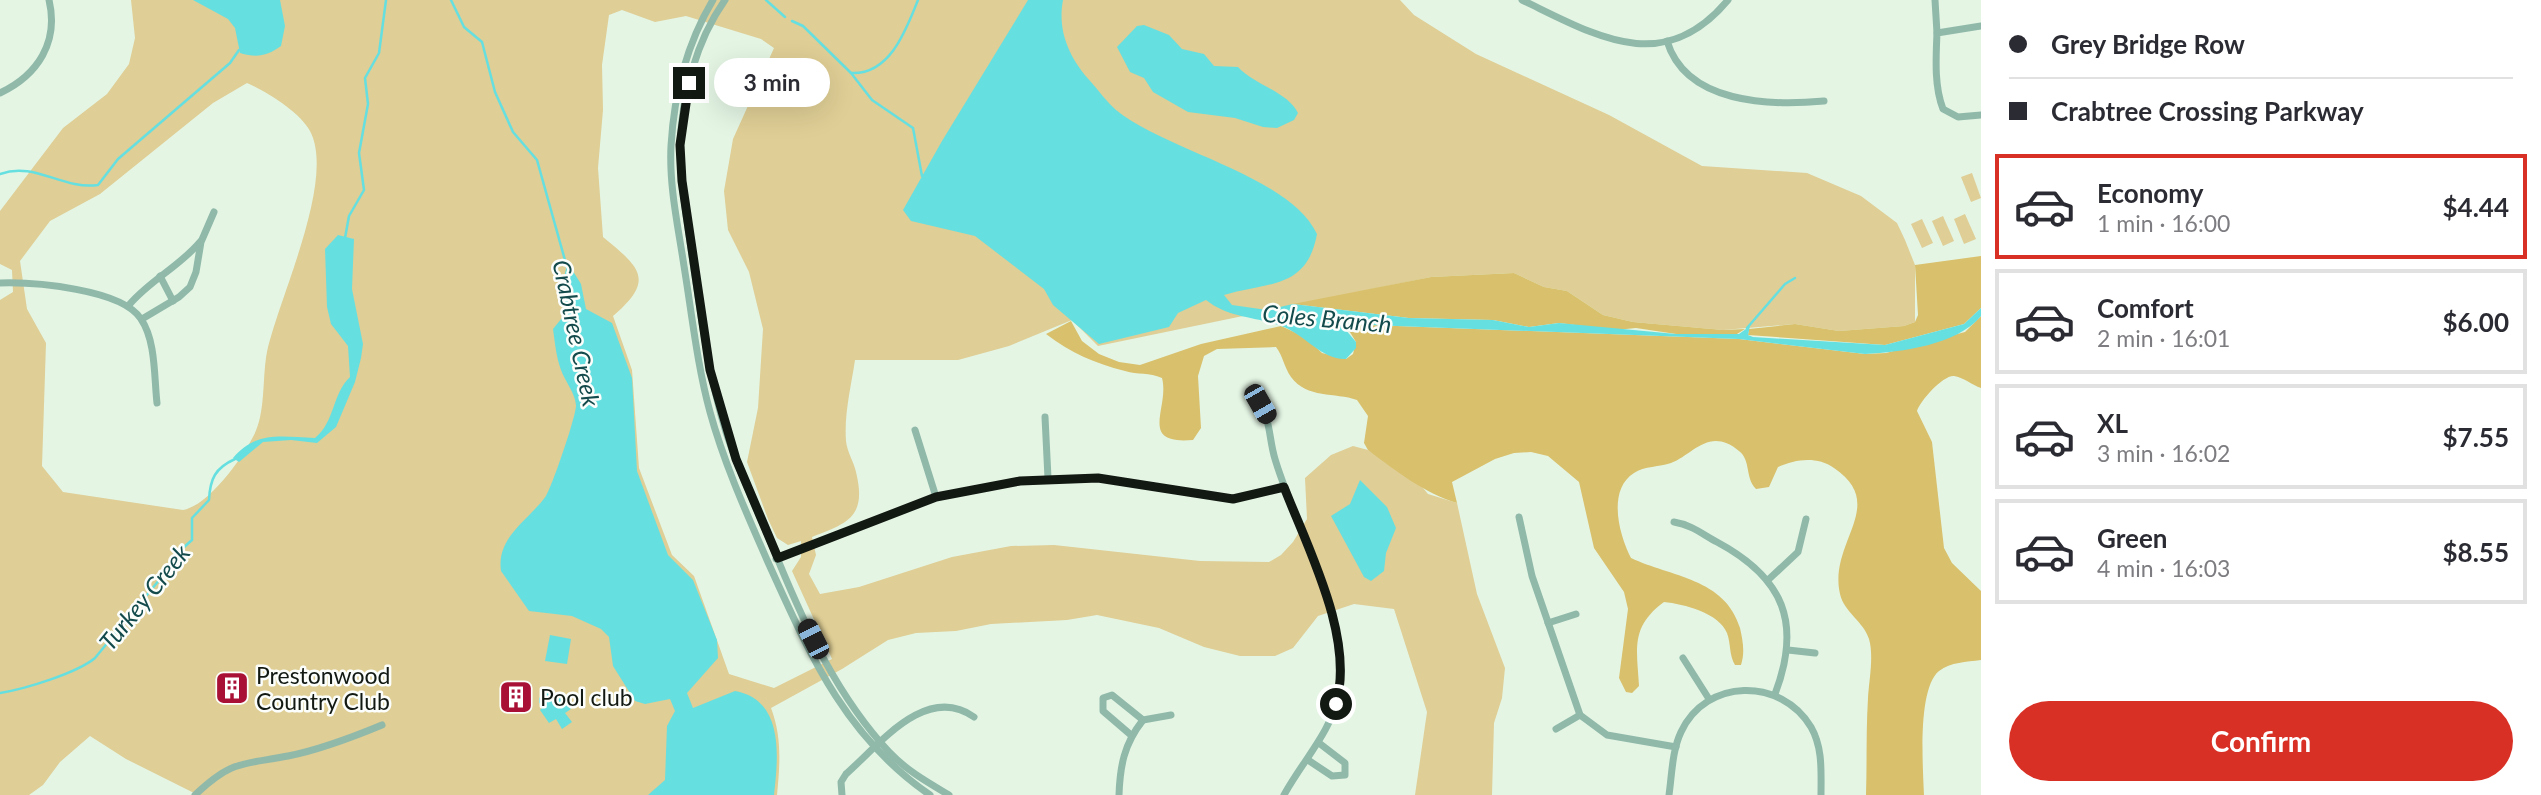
<!DOCTYPE html>
<meta charset="utf-8">
<style>
body{margin:0;font-family:Lato,sans-serif;background:#f2f2f3;color:#2b2b33;height:100vh;display:flex;flex-direction:column;font-size:26px;white-space:nowrap}
*{box-sizing:border-box;margin:0}
p{font-size:23px;color:#7c7c81}
.icon{flex:none;width:38px;height:38px;fill:none;stroke:currentColor;stroke-width:2;stroke-linecap:round;stroke-linejoin:round}
.map{position:relative;flex:1;overflow:hidden}
.drawer{display:flex;flex-direction:column;background:#fff;width:560px}
.drawer>*{flex:none}
.hud{display:grid;align-content:center;height:154px;padding:0 28px;background:#fff}
.end{position:absolute;width:32px;height:32px;margin:-16px;border:9px solid #121812;background:#fff;box-shadow:0 0 0 4px #fff}
.from{border-radius:50%}
.bubble{position:absolute;height:49px;border-radius:24px;background:#fff;box-shadow:0 7px 28px #0002;font-size:23px;font-weight:700;line-height:49px;text-align:center}
.car{position:absolute;width:21px;height:42px;margin:-21px -10px;border-radius:9px;box-shadow:0 0 5px 2px #0007;background:linear-gradient(#222 24%,#8ab4d8 0 40%,#222 0 76%,#8ab4d8 0 86%,#222 0)}
.hud b{display:flex;align-items:center;gap:24px;height:66px;font-size:26px}
.hud b+b{border-top:2px solid #e1e1e2}
.hud i{width:18px;height:18px;background:#2b2b33}
ul{padding:0;list-style:none}
li{display:flex;align-items:center;gap:21px;height:105px;margin:0 14px 10px;padding:0 14px;border:4px solid #e1e1e2;border-radius:0px}
li div{flex:1}
li b{display:block;font-size:26px}
li em{font-style:normal;font-weight:700}
li.active{border-color:#d93025}
li>.icon{width:63px;height:63px;stroke-width:1.5}
.action{display:flex;gap:14px;margin-top:auto;padding:14px 28px}
.action a{flex:1;height:80px;border-radius:42px;background:#d93025;color:#fff;font-size:28px;font-weight:700;line-height:80px;text-align:center}
main{display:flex;flex:1;min-height:0}
.map>svg:first-child{display:block}
.green{fill:#dfce95;fill-rule:evenodd}
.forest{fill:#d9c06c}
.water{fill:#66dfe0}
.lines{fill:none;stroke-linecap:round;stroke-linejoin:round}
.stream{stroke:#66dfe0;stroke-width:2.5}
.street{stroke:#90b9aa;stroke-width:7}
.route{stroke:#121812;stroke-width:9}
.labels{text-anchor:middle;dominant-baseline:central;stroke-width:5;stroke-linejoin:round;paint-order:stroke}
.poi-label{font-size:23px;fill:#121812;stroke:#fbfefb;text-anchor:start}
.water-label{font-size:24px;font-style:italic;fill:#134a4b;stroke:#fbfefb}
</style>
<main>
<div class="map">
<svg width="1981" height="795" viewBox="0 0 1981 795">
<rect width="100%" height="100%" fill="#e4f5e4"/>
<g class="green">
<path d="M131,0H1400L1414,15L1476,54L1609,115L1702,166L1807,173L1861,196L1897,223L1905,240L1915,265V322L1904,326L1839,331L1795,324L1723,330L1633,322L1603,315L1567,291L1544,287L1514,273L1431,277L1098,346L1072,320L1009,346L958,360H855C851,387 844,414 846,441C847,452 854,462 856,472C867,517 848,523 812,537L816,555L809,574L820,594L859,587L952,557L1011,546L1054,545L1200,561L1269,562L1281,555L1293,542L1307,519L1305,478L1331,455L1353,446L1368,450L1418,482L1428,494L1457,503L1477,594L1505,668L1502,698L1494,723L1492,795H1415L1427,712L1394,609L1354,604L1318,616L1293,648L1275,656H1240L1204,647L1159,628L1097,615L1067,620L991,624L956,631L916,633L888,640L842,669L771,708C782,737 780,764 777,795H198L126,759L90,736L60,762L43,785L29,795H0V300L13,292L12,270L0,264V211L63,128L107,94L129,64L135,38ZM622,10L655,22L686,16L761,39L774,48L733,139L724,191L728,230L749,272L763,329L758,408L747,462L768,519L777,538L788,545L801,541V557L792,571L832,659L774,688L729,674L694,576L672,555L639,468L632,370L613,316C655,280 641,268 603,237L598,168L603,110L602,65L609,15ZM247,83C266,91 300,112 310,131C336,180 279,297 267,352C262,377 266,412 254,435C242,459 208,506 183,510L63,492L42,466L46,343L27,309L20,261L50,221L100,194L213,103Z"/>
<polygon points="1972,173 1981,198 1971,202 1961,177"/>
<polygon points="1965,214 1976,239 1964,244 1954,219"/>
<polygon points="1943,216 1954,241 1943,246 1932,221"/>
<polygon points="1922,219 1933,243 1922,248 1911,224"/>
</g>
<g class="forest">
<polygon points="1981,256 1981,308 1964,324 1885,345 1748,335 1749,329 1795,324 1839,331 1904,326 1915,322 1918,315 1915,265"/>
<polygon points="1514,273 1544,287 1567,291 1603,315 1633,322 1723,330 1745,329 1737,334 1676,334 1636,328 1616,330 1559,323 1529,327 1493,320 1409,318 1293,304 1431,277"/>
<path d="M1981,316V388C1972,385 1963,377 1954,376C1943,375 1920,401 1917,411L1932,442L1944,548L1952,563L1981,591V660C1966,662 1951,662 1939,671C1917,689 1923,768 1924,795H1866C1867,763 1866,730 1868,698C1869,680 1874,656 1869,639C1864,622 1844,612 1840,594C1828,542 1889,505 1834,468C1817,456 1796,459 1778,467L1769,487L1756,489C1745,478 1751,460 1739,451C1709,426 1693,455 1671,463C1660,467 1644,466 1634,473C1607,490 1619,535 1631,558C1671,577 1725,578 1740,628C1743,641 1745,653 1741,665H1735C1729,655 1731,644 1727,633C1719,613 1684,604 1664,602C1630,627 1637,649 1639,686L1632,693L1626,692L1619,678L1628,609L1624,592L1594,548L1579,482L1548,456L1531,452L1514,453L1495,459L1452,482L1457,503C1424,493 1396,471 1368,450L1364,443L1368,416L1357,400C1335,392 1307,399 1291,377C1284,367 1283,356 1276,347L1217,349L1204,356L1198,376L1201,428L1193,440C1137,445 1170,408 1162,378C1149,372 1138,375 1125,371C1094,363 1071,353 1046,334L1071,321L1082,341L1099,354L1119,362L1140,365L1201,344L1281,326L1305,337L1322,353L1346,359L1353,354L1356,342L1345,324L1739,339L1865,354L1886,353L1965,332Z"/>
</g>
<g class="water">
<path d="M193,0H280L285,26L281,46C267,56 257,58 240,53L235,28L228,19Z"/>
<path d="M1028,0H1063C1057,32 1070,59 1091,82C1099,91 1107,102 1116,110C1168,152 1289,175 1317,234C1307,289 1269,282 1224,295L1232,305L1267,310L1293,304L1409,318L1493,320L1529,327L1559,323L1676,334H1739L1750,326L1748,335L1753,337L1885,345L1964,324L1981,308V316C1957,345 1902,352 1865,354L1739,339L1345,324V329L1356,342V348L1346,359C1322,360 1306,336 1284,327C1256,316 1230,319 1206,300L1178,313L1169,327L1099,344L1053,305L1044,289L975,236L911,221L903,210L942,141Z"/>
<path d="M1144,25L1169,35L1182,49L1204,54L1214,66L1238,67C1253,84 1288,92 1298,113L1294,120L1277,128L1263,127L1235,118L1188,112L1153,92L1144,78L1130,72L1117,47L1137,26Z"/>
<path d="M338,235L354,239L352,289L363,344L361,358L355,382L336,427L317,443L291,440L263,442L239,462L233,458C257,430 282,437 315,438C335,422 332,394 350,377L348,346L331,324L327,307L325,249Z"/>
<path d="M571,268L581,284L586,309L612,323L632,378L637,471L668,555L693,580L717,640L718,658L687,693L693,708L735,691C785,700 778,758 774,795H648L665,780L667,726L675,711L670,699L645,704L635,701L613,666L609,637L601,629L572,616L529,611L501,571C496,537 529,520 546,496C552,487 577,414 576,405C575,393 565,381 561,370C556,356 555,343 553,329L566,313L562,286L566,269Z"/>
<polygon points="1360,480 1387,507 1396,528 1386,553 1384,571 1371,581 1364,577 1331,516 1350,504"/>
<polygon points="550,635 571,639 567,664 545,661"/>
<polygon points="545,692 554,692 555,698 561,695 571,709 565,713 572,722 562,729 556,719 549,723 540,710 545,705 539,703 539,698"/>
</g>
<g class="lines">
<g class="stream">
<polyline points="451,0 464,27 482,42 495,92 513,132 537,160 568,271"/>
<polyline points="766,0 785,17"/>
<polyline points="792,21 803,26 851,73 872,100 913,128 922,176"/>
<path d="M851,73C890,75 906,30 918,0"/>
<path d="M0,174C35,161 62,190 98,185L118,159L230,63L239,50"/>
<polyline points="345,238 349,216 364,190 359,153 368,104 365,78 379,53 386,0"/>
<polyline points="1747,328 1785,284 1795,278"/>
<path d="M0,693C25,689 77,673 95,658L160,579L174,556L192,540V518L209,500C210,479 215,468 235,459"/>
</g>
<g class="street">
<path d="M713,0C686,45 674,94 671,146C669,186 678,226 684,266C692,315 697,364 710,412C724,463 746,512 767,560C809,652 843,735 930,795"/>
<path d="M725,0C696,41 682,95 680,145C680,182 687,219 692,256C701,315 708,374 726,432C740,476 761,517 778,560C806,628 838,697 889,752C906,770 927,782 949,795"/>
<path d="M1522,0C1595,35 1663,78 1728,0"/>
<polyline points="1935,0 1937,33"/>
<path d="M1981,26L1937,33C1936,57 1934,86 1943,109L1958,117L1981,115"/>
<path d="M1667,41C1686,104 1770,106 1824,101"/>
<path d="M0,93C38,75 59,42 49,0"/>
<polyline points="160,276 173,301"/>
<path d="M0,283C34,282 122,289 141,319C156,341 154,377 157,403"/>
<path d="M129,305C150,280 179,267 200,242"/>
<polyline points="142,319 179,297 190,287 196,272 201,242 214,212"/>
<path d="M1260,404C1271,422 1269,440 1275,459C1295,527 1352,624 1339,693C1331,733 1303,760 1284,795"/>
<polyline points="1045,417 1048,478"/>
<polyline points="915,430 936,497"/>
<polyline points="1519,517 1532,576 1580,715 1607,735 1676,747"/>
<path d="M1674,522C1692,525 1702,534 1717,542C1784,578 1802,623 1775,694"/>
<polyline points="776,559 936,497 1020,481 1098,478 1233,499 1284,487"/>
<polyline points="1768,580 1798,552 1806,519"/>
<polyline points="1548,623 1576,614"/>
<polyline points="1788,650 1815,653"/>
<polyline points="1683,658 1709,699"/>
<polyline points="1556,729 1580,715"/>
<polyline points="1131,735 1103,711 1103,698 1112,695 1143,720"/>
<polyline points="1308,760 1332,776 1345,775 1345,763 1319,743"/>
<path d="M195,795C232,760 241,765 288,756C319,750 353,737 382,725"/>
<path d="M842,795L841,782L846,774C879,745 926,683 974,717"/>
<path d="M1119,795C1120,766 1124,744 1143,720L1171,715"/>
<path d="M1669,795C1672,774 1672,751 1681,732C1706,678 1781,677 1811,727C1823,748 1821,772 1821,795"/>
</g>
</g>
<g class="lines">
<path class="route" d="M689,83L680,145L682,181L710,370L736,459L778,558L936,497L1020,481L1098,478L1233,499L1284,487C1308,549 1355,638 1336,704"/>
</g>
<defs>
<g id="building-square" transform="scale(1.75)"><rect x="-9" y="-9" width="18" height="18" rx="4" fill="#a81035" stroke="#fbfefb"/><path d="M-4-6H4V6H1V3H-1V6H-4ZM-2.5-4.3h1.7v1.8h-1.7ZM.8-4.3h1.7v1.8H.8ZM-2.5-1h1.7V.8h-1.7ZM.8-1h1.7V.8H.8Z" fill="#fff"/></g>
</defs>
<g fill-rule="evenodd">
<use href="#building-square" x="232" y="688"/>
<use href="#building-square" x="516" y="697"/>
</g>
<g class="labels">
<g class="poi-label">
<text x="256" y="675">Prestonwood<tspan x="256" dy="26">Country Club</tspan></text>
<text x="540" y="697">Pool club</text>
</g>
<g class="water-label">
<text transform="translate(1327 318) rotate(5)">Coles Branch</text>
<text transform="translate(577 333) rotate(78)">Crabtree Creek</text>
<text transform="translate(144 597) rotate(-51)">Turkey Creek</text>
</g>
</g>
</svg>
<i class="end from" style="left:1336px;top:704px"></i>
<i class="end" style="left:689px;top:83px"></i>
<div class="bubble" style="left:714px;top:58px;width:116px">3 min</div>
<i class="car" style="left:1260px;top:404px;rotate:150deg"></i>
<i class="car" style="left:813px;top:639px;rotate:333deg"></i>
</div>
<section class="drawer">
<div class="hud">
<b><i class="from"></i>Grey Bridge Row</b>
<b><i></i>Crabtree Crossing Parkway</b>
</div>
<ul>
<li class="active"><svg class="icon" aria-label="car" viewBox="0 0 24 24"><path d="M5 17H2v-5l4-1 3-4h7l3 4 3 1v5h-3M9 17h6M6 11h13"/><circle cx="7" cy="17" r="2"/><circle cx="17" cy="17" r="2"/></svg><div><b>Economy</b><p>1 min · 16:00</p></div><em>$4.44</em></li>
<li><svg class="icon" aria-label="car" viewBox="0 0 24 24"><path d="M5 17H2v-5l4-1 3-4h7l3 4 3 1v5h-3M9 17h6M6 11h13"/><circle cx="7" cy="17" r="2"/><circle cx="17" cy="17" r="2"/></svg><div><b>Comfort</b><p>2 min · 16:01</p></div><em>$6.00</em></li>
<li><svg class="icon" aria-label="car" viewBox="0 0 24 24"><path d="M5 17H2v-5l4-1 3-4h7l3 4 3 1v5h-3M9 17h6M6 11h13"/><circle cx="7" cy="17" r="2"/><circle cx="17" cy="17" r="2"/></svg><div><b>XL</b><p>3 min · 16:02</p></div><em>$7.55</em></li>
<li><svg class="icon" aria-label="car" viewBox="0 0 24 24"><path d="M5 17H2v-5l4-1 3-4h7l3 4 3 1v5h-3M9 17h6M6 11h13"/><circle cx="7" cy="17" r="2"/><circle cx="17" cy="17" r="2"/></svg><div><b>Green</b><p>4 min · 16:03</p></div><em>$8.55</em></li>
</ul>
<div class="action"><a>Confirm</a></div>
</section>
</main>
